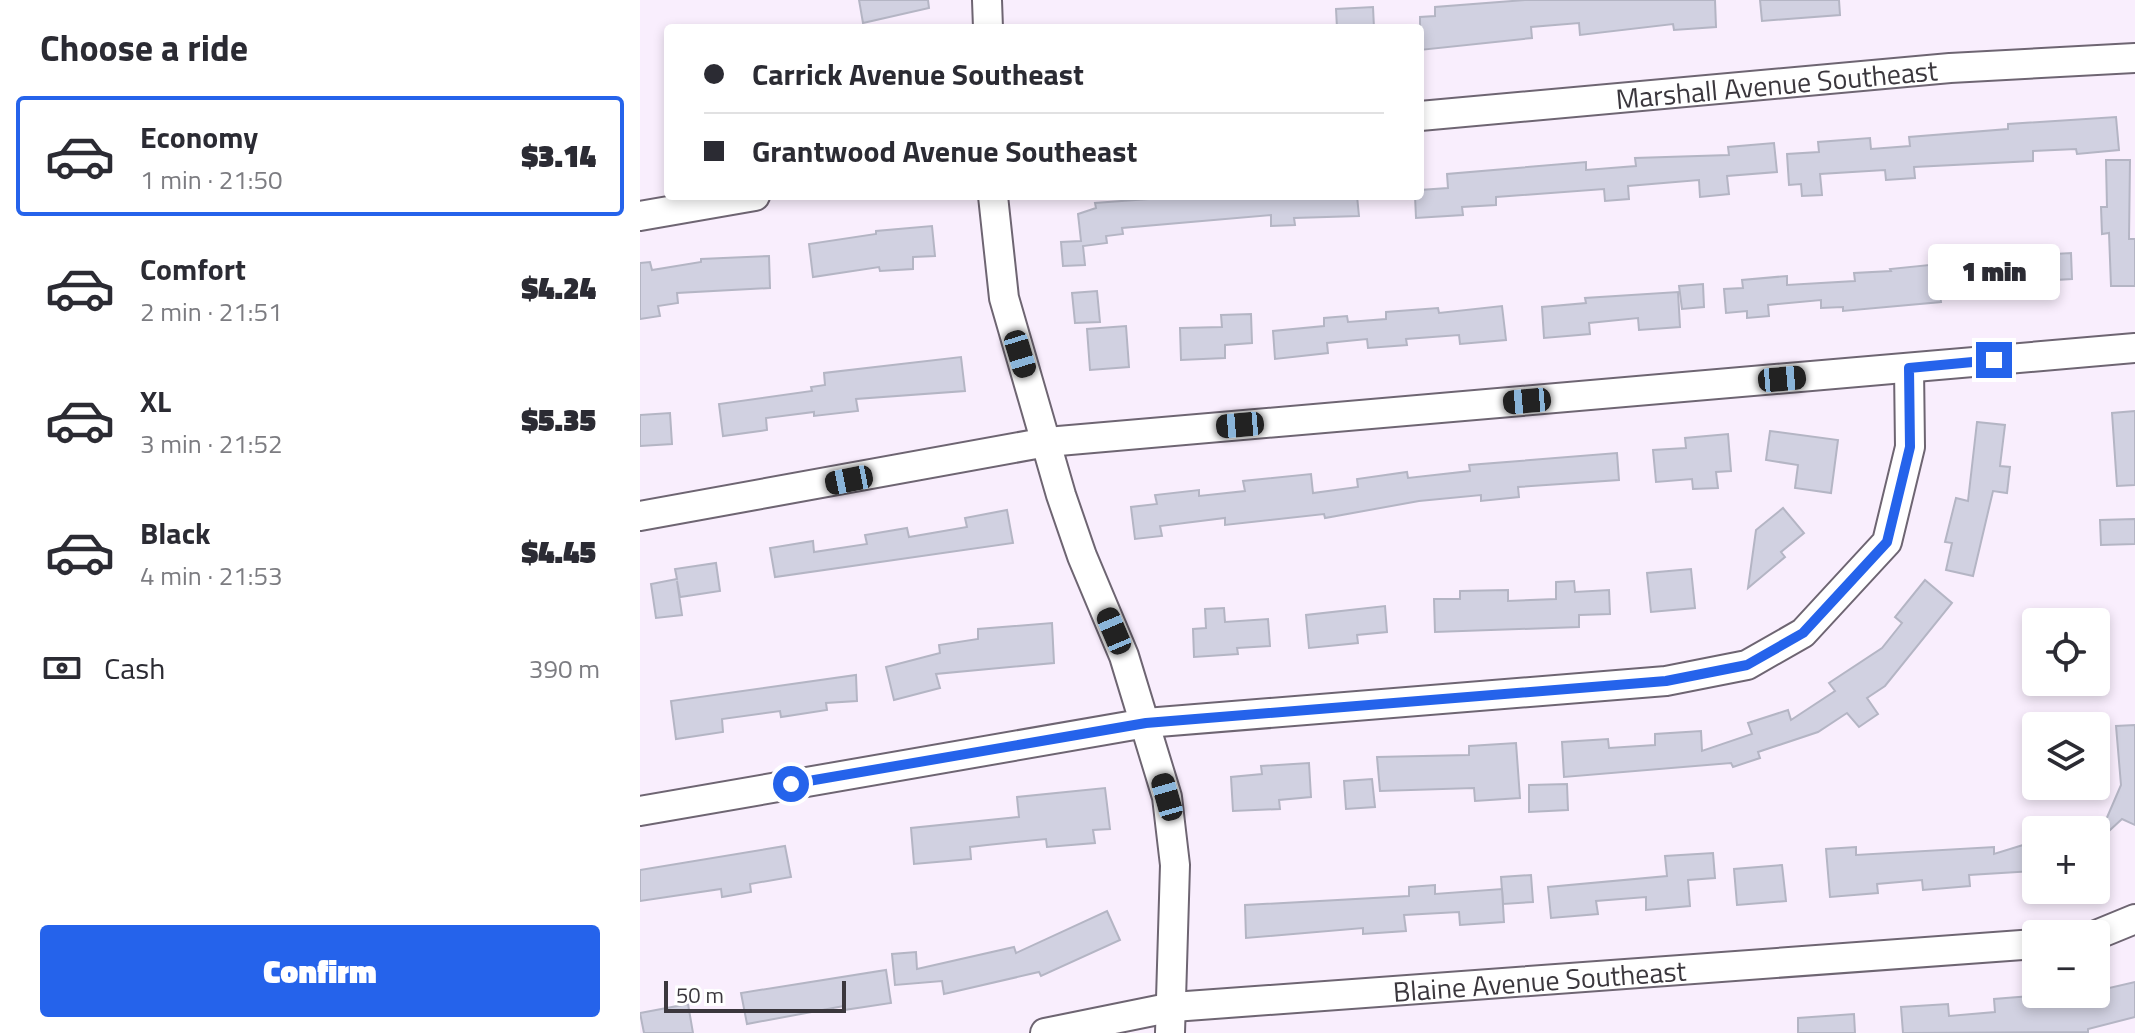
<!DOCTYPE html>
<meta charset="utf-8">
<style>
body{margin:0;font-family:"Titillium Web",sans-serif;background:#f2f2f3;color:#2b2b33;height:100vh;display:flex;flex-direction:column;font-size:30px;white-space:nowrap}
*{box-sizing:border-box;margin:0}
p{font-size:26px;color:#7c7c81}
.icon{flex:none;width:44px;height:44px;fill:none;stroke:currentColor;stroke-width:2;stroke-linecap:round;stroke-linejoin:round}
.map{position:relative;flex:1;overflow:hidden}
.sheet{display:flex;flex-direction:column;background:#fff;width:640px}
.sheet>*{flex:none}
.top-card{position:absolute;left:24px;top:24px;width:760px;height:176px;border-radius:8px;box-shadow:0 4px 12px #0003;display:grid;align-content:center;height:176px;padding:0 40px;background:#fff}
.tools{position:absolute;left:1382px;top:608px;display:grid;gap:16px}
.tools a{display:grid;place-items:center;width:88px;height:88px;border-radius:8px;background:#fff;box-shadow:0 4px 12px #0003;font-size:40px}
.scale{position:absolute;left:24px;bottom:20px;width:182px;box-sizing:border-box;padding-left:8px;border:4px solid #3b373d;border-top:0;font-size:22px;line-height:28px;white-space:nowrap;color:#3b373d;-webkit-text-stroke:6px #fff;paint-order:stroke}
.end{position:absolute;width:36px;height:36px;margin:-18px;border:10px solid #2563eb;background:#fff;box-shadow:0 0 0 4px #fff}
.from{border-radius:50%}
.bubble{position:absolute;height:56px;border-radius:8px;background:#fff;box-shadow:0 4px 12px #0003;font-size:26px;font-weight:800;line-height:56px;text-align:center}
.car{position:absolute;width:24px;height:48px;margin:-24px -12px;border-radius:10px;box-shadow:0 0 6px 2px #0007;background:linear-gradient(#222 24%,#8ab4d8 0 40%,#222 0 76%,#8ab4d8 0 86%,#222 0)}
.top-card b{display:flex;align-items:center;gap:28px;height:76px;font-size:30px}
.top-card b+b{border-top:2px solid #e1e1e2}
.top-card i{width:20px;height:20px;background:#2b2b33}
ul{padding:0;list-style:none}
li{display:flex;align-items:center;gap:24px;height:120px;margin:0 16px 12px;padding:0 24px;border:4px solid transparent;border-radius:8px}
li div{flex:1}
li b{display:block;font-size:30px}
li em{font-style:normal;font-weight:800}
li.selected{border-color:#2563eb}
li>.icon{width:72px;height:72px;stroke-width:1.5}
h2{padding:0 40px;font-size:36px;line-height:96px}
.pay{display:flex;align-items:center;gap:20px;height:88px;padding:0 40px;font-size:30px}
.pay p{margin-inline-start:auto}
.primary-button{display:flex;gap:16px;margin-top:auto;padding:16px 40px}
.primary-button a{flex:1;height:92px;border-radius:8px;background:#2563eb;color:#fff;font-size:32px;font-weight:800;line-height:92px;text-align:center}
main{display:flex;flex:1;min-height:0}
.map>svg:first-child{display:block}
.building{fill:#d1d1e1;stroke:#b4b5c4;stroke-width:2}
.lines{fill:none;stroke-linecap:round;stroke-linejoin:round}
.minor-casing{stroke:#6e6572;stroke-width:32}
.minor{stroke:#fff;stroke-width:28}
.route{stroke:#2563eb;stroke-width:10}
.labels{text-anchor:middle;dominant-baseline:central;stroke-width:6;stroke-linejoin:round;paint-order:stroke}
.street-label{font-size:28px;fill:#3b373d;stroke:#fff}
</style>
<main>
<section class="sheet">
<h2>Choose a ride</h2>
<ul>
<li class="selected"><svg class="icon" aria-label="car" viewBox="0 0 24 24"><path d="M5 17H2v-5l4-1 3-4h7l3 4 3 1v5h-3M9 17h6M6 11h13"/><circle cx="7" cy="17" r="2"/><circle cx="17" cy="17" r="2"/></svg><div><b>Economy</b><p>1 min · 21:50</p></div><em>$3.14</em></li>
<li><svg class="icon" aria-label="car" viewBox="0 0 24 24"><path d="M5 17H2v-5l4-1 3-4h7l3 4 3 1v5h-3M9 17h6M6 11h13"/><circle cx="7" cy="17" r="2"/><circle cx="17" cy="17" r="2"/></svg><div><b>Comfort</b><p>2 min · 21:51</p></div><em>$4.24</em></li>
<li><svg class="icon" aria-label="car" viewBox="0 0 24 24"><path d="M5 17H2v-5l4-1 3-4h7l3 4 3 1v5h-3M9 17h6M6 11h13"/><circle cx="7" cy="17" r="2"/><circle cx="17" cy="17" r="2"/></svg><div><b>XL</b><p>3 min · 21:52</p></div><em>$5.35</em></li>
<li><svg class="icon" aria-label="car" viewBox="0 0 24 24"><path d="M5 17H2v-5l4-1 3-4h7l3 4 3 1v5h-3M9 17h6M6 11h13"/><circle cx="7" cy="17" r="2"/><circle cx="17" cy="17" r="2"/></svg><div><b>Black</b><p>4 min · 21:53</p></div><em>$4.45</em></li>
</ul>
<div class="pay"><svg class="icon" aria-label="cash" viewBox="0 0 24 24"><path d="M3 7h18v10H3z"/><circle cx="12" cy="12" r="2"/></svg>Cash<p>390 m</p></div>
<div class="primary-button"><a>Confirm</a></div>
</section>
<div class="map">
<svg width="1495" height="1033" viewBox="0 0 1495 1033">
<rect width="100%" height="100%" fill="#f9eefd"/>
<g class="building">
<polygon points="219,0 288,0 289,8 223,23"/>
<polygon points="885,0 1075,0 1076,27 1034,30 1033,24 940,35 939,23 891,27 892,38 780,50 780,17 795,16 795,7"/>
<polygon points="1120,0 1199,0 1200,15 1122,21"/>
<polygon points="733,7 734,28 697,28 696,9"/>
<polygon points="1476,117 1479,150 1437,154 1436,149 1393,151 1393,161 1274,167 1275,178 1246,180 1245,170 1180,174 1182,195 1162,196 1161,184 1149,185 1147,154 1179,152 1178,142 1230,138 1231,149 1270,146 1269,137 1368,129 1368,124"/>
<polygon points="1134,143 1137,172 1087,176 1089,194 1060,197 1059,180 988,186 989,199 965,201 964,189 856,197 856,205 822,207 823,215 776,218 775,196 780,196 780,190 808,188 807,174 946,162 946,170 996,166 995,158 1089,155 1088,147"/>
<polygon points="1466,160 1490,160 1489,239 1495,239 1495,286 1471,286 1469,233 1462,234 1461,207 1467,207"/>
<polygon points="549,196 717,196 719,216 654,218 655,225 631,226 631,215 482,228 483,234 466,236 467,243 443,246 445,265 423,266 421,242 441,241 438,214 456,208 455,203"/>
<polygon points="292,226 295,256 273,257 273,269 240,271 239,267 173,277 169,244 236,234 236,231"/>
<polygon points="1431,253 1432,279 1398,281 1398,291 1357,294 1356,288 1300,293 1301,302 1203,311 1203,307 1181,308 1181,300 1128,305 1129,316 1107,318 1107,311 1086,313 1084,289 1103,288 1102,280 1147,276 1147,285 1215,281 1214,273 1251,271 1250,269 1338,260 1338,264 1377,262 1377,256"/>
<polygon points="129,256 130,288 37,293 38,303 18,306 20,316 0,319 0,263 10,262 12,270 61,262 61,259"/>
<polygon points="1063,284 1064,307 1042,309 1039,286"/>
<polygon points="457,291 460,322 435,323 432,293"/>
<polygon points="1038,292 1040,327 999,330 998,318 949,323 950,334 904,338 902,307 946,303 945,298"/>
<polygon points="862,306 866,340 820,344 819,335 766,339 767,345 728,348 727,339 687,343 688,353 635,359 633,331 684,326 684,318 707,316 708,322 746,319 746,312 798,308 799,313"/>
<polygon points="611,314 612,343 585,345 585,358 541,360 540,328 582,327 581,315"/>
<polygon points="486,326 489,367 450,370 447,329"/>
<polygon points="321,357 325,391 216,399 218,411 174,416 174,412 126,418 127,430 83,436 79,404 172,391 171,387 185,385 184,373"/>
<polygon points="1495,411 1495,485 1477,486 1472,413"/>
<polygon points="30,413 32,444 0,446 0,415"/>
<polygon points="1337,422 1365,425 1360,466 1370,467 1367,493 1353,491 1333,576 1306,570 1312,543 1305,542 1316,498 1328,501"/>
<polygon points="1130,431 1198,440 1191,493 1155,488 1158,465 1126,460"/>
<polygon points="1088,434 1091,471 1076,472 1078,488 1053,489 1052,479 1016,482 1013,450 1046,448 1045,438"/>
<polygon points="977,453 979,480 878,487 879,497 841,501 841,495 779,501 685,518 684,514 585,525 585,518 520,526 522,536 495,539 491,507 517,504 515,495 559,490 559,496 605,491 603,481 671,474 673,493 718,487 717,479 767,472 768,478 830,471 829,465"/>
<polygon points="1143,508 1164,533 1141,552 1145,557 1108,588 1116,530"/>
<polygon points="367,510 373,543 135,577 130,548 173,541 174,552 227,544 225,535 267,528 269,537 327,527 325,518"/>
<polygon points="1495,519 1495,544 1461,545 1460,520"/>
<polygon points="76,563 80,591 40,597 37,581 42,615 16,618 11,584 37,579 35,569"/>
<polygon points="1051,569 1055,608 1011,612 1007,573"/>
<polygon points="1285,580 1312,603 1245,686 1227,698 1238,714 1219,727 1207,713 1178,732 1118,752 1120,758 1093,767 1091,763 924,777 922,742 968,739 969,748 1015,745 1015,734 1061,731 1062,751 1112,734 1108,723 1148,710 1151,720 1195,691 1189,683 1242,648 1262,623 1255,617"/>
<polygon points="934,581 935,592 969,590 970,614 939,615 939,627 795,632 794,599 820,599 820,591 868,590 868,601 916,599 916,582"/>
<polygon points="745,606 747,632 717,635 718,643 669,648 666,615"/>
<polygon points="584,608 585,622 628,619 630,646 597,648 598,654 554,657 553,629 566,628 565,609"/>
<polygon points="412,623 414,663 296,674 300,688 254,700 246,667 300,653 299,645 338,639 338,629"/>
<polygon points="216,675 217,701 186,703 187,710 141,717 140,711 82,719 83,732 36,739 31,701"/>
<polygon points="1495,725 1495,825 1482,819 1456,843 1481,785 1476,726"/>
<polygon points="876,743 880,798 835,801 834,788 740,791 737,757 829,755 829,746"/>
<polygon points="669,763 671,797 639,800 640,809 593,811 591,777 622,774 621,766"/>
<polygon points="732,779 735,807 706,809 704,781"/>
<polygon points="927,784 928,810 889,812 889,785"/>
<polygon points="465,788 470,829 453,830 455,843 407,847 406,839 347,845 330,847 331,859 274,864 271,828 379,817 377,797"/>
<polygon points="1396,841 1396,871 1329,875 1330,886 1283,890 1282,880 1237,884 1238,893 1190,897 1186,849 1216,847 1216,855 1354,847 1354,854"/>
<polygon points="145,846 151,877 110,884 111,892 82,897 81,889 0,901 0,870"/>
<polygon points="1073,853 1075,878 1048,880 1050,906 1006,910 1006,897 956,901 958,914 911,918 908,887 1027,876 1025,856"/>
<polygon points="1142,865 1146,901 1097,905 1094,869"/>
<polygon points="891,875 893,902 863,904 861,877"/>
<polygon points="795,885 795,894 862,889 864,922 820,925 819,912 764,915 766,931 723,934 723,928 606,938 605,905 769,896 769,887"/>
<polygon points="467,911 480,940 401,976 399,972 304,994 302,981 255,985 252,954 276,952 277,969 374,947 376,953"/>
<polygon points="246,970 251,1003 204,1010 204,1006 107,1024 101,993"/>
<polygon points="1495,982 1495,1017 1448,1029 1448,1032 1263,1033 1261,1007 1308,1004 1309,1016 1355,1012 1354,999 1402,995 1403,1007 1455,1002 1456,991"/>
<polygon points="48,1004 53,1033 4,1033 0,1013"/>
<polygon points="1214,1014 1215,1033 1158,1033 1158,1018"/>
</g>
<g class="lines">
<g class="minor-casing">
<g id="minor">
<polyline points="347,0 348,28"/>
<path id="s1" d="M780,116L1310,68L1495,58"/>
<polyline points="353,196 364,298 421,495 442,556 484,656 527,797 535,865 530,1033"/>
<polyline points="0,216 115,196"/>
<polyline points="0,516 407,442 1495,348"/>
<polyline points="0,811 506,723 1026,681 1107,665 1163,633 1247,542 1270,447 1269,368"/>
<polyline points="1456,935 1495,919"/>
<path id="s2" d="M405,1033L533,1007L1396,944"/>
</g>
</g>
<use href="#minor" class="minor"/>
</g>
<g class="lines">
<polyline class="route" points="151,784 506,723 1026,681 1107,665 1163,633 1247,542 1270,447 1269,368 1354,360"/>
</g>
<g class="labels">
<g class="street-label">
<text stroke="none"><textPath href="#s1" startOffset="358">Marshall Avenue Southeast</textPath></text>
<text stroke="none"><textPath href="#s2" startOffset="498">Blaine Avenue Southeast</textPath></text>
</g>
</g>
</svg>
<div class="tools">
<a><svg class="icon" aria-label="locate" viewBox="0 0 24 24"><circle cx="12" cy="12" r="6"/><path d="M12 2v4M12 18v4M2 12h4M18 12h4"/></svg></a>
<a><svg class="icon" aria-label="layers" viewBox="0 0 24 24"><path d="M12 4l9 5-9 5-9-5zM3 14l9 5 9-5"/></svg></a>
<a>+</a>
<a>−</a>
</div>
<div class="scale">50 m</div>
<i class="end from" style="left:151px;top:784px"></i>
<i class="end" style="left:1354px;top:360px"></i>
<div class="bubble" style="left:1288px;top:244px;width:132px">1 min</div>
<i class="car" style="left:380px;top:354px;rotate:163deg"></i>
<i class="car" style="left:1142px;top:379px;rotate:85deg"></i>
<i class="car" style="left:887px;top:401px;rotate:265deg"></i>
<i class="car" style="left:600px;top:425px;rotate:265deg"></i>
<i class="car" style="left:209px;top:480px;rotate:259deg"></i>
<i class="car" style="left:474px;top:631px;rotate:337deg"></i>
<i class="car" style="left:527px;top:797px;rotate:344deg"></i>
<div class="top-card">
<b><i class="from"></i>Carrick Avenue Southeast</b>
<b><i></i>Grantwood Avenue Southeast</b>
</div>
</div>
</main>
